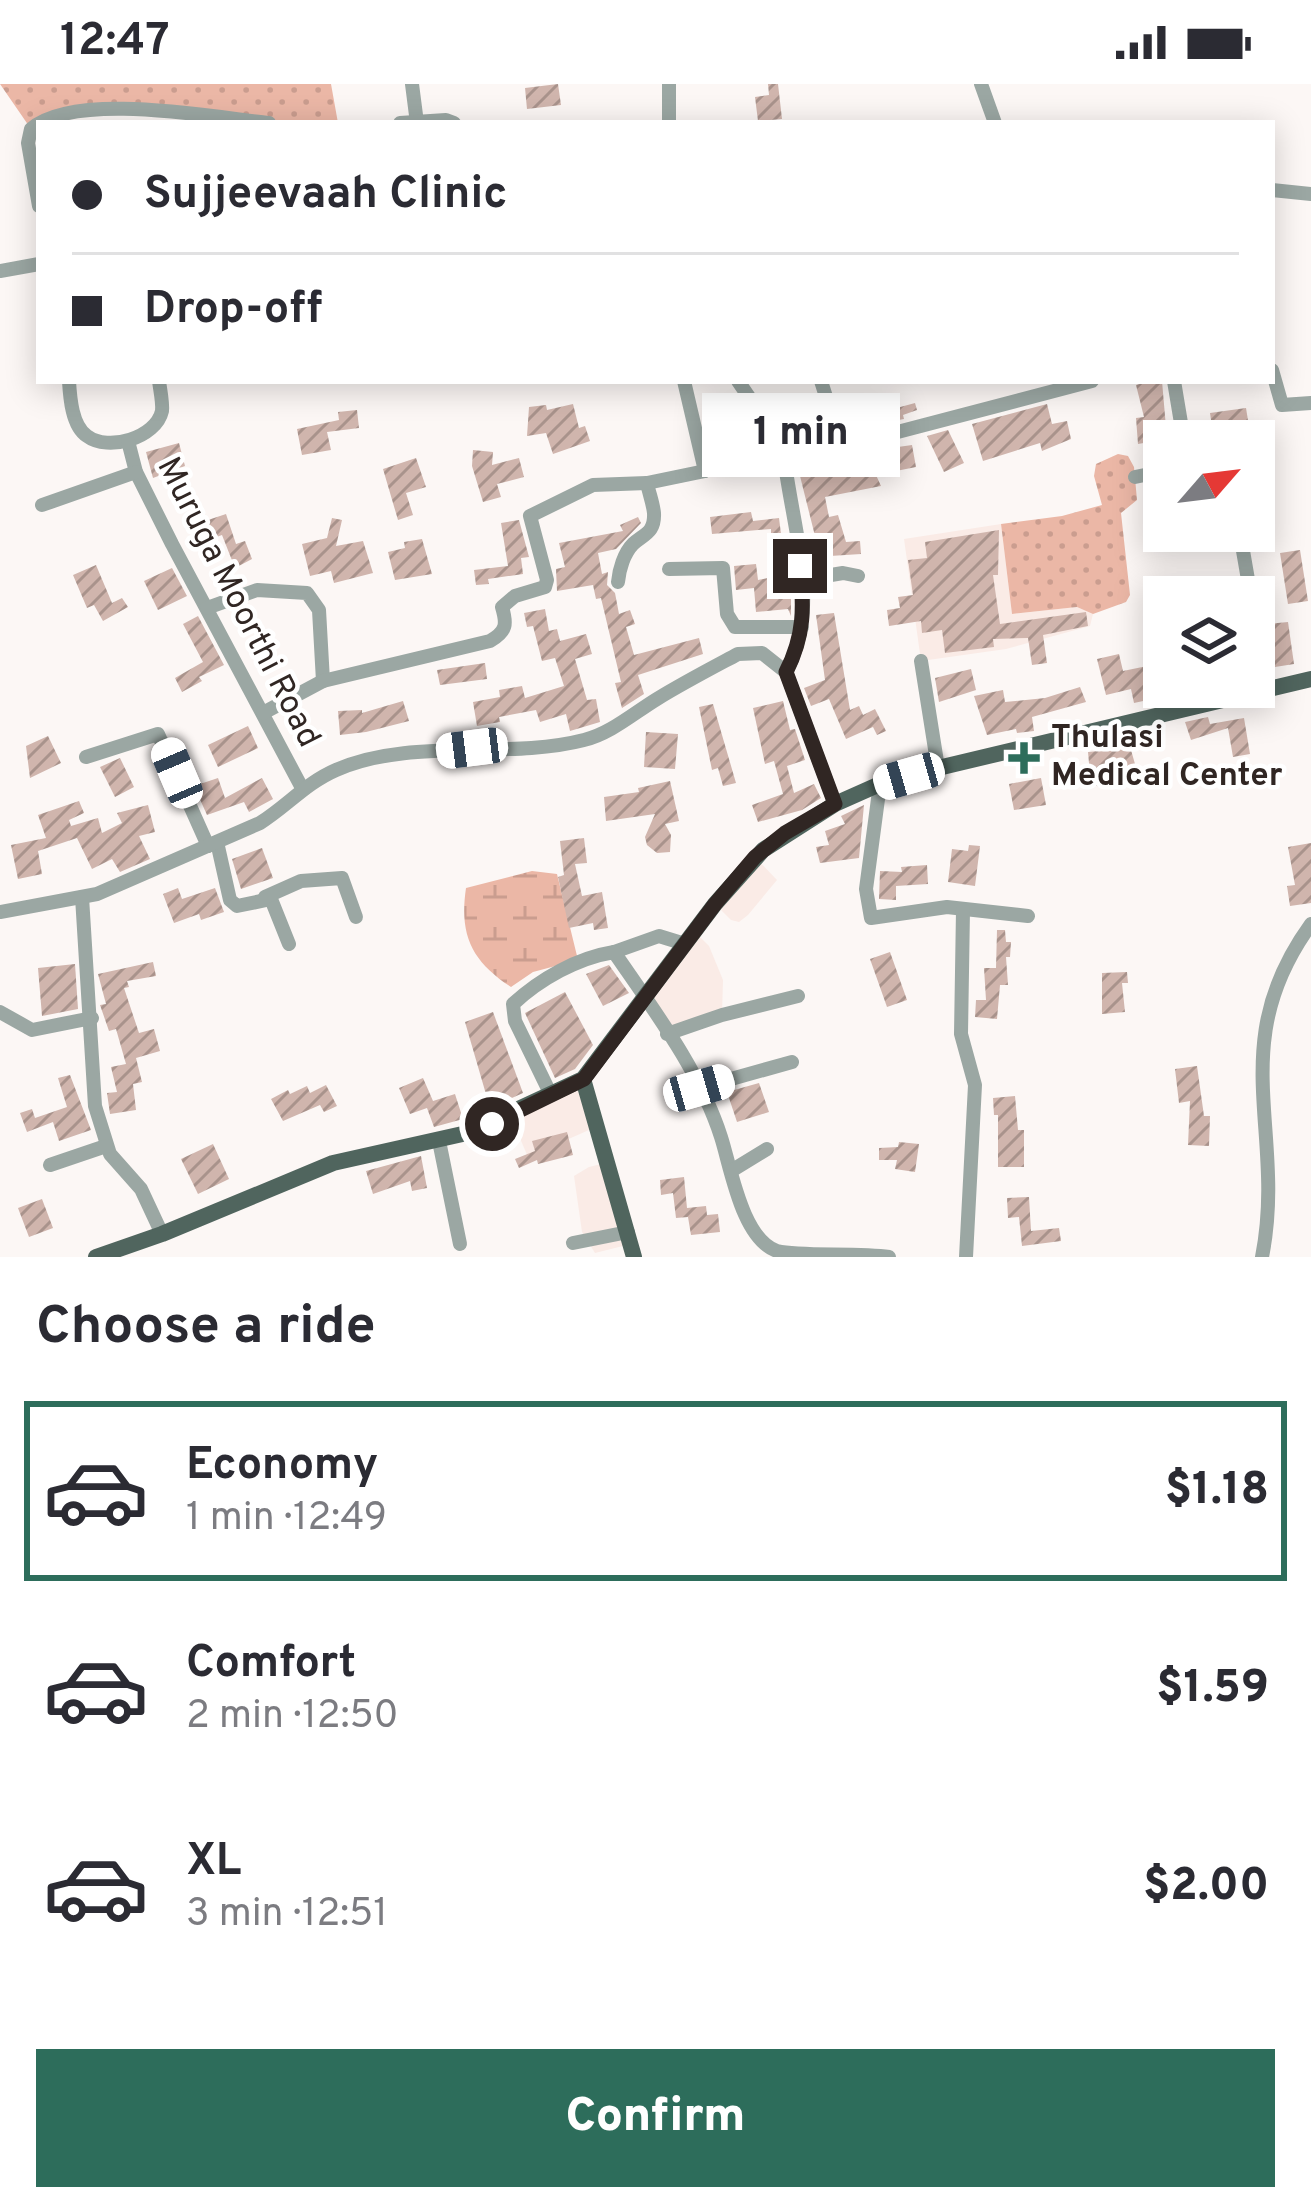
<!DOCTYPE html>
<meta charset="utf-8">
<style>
body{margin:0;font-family:Overpass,sans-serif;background:#f7f7f7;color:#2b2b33;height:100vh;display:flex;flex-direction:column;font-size:45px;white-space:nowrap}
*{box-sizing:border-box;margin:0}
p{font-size:39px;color:#7c7c81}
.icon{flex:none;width:66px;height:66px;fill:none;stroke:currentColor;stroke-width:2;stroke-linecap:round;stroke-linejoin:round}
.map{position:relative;height:1173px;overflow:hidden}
.side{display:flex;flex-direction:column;background:#fff;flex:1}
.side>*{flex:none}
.guide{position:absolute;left:36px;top:36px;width:1239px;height:264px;border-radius:0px;box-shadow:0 6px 30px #0003;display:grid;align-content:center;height:264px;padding:0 36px;background:#fff}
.needle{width:78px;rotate:62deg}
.tools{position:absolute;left:1143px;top:336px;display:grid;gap:24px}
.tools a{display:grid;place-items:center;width:132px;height:132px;border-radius:0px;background:#fff;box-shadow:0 6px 30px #0003;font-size:60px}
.end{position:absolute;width:54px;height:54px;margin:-27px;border:15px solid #302623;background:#fff;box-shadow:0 0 0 6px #fff}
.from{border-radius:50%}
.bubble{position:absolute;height:84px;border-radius:0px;background:#fff;box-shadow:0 6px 30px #0003;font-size:39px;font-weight:800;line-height:84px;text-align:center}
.car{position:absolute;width:36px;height:72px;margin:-36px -18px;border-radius:15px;box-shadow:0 0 9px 3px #0007;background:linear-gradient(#fff 24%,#345 0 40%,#fff 0 76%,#345 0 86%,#fff 0)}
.guide b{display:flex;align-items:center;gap:42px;height:114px;font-size:45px}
.guide b+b{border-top:3px solid #e1e1e2}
.guide i{width:30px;height:30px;background:#2b2b33}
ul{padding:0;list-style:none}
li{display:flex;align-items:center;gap:36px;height:180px;margin:0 24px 18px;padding:0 12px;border:6px solid transparent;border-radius:0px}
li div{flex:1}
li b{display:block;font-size:45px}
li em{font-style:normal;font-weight:800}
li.on{border-color:#2d6d5b}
li>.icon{width:108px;height:108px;stroke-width:1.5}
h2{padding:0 36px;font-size:54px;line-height:144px}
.action{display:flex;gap:24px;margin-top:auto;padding:24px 36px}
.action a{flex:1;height:138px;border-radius:0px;background:#2d6d5b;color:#fff;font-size:48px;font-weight:800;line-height:138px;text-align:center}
.status{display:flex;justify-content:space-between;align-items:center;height:84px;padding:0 60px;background:#fff;direction:ltr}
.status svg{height:33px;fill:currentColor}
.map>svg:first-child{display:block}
.built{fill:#faebe6}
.grass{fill:url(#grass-dots)}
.wetland{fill:url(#wetland-marsh)}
.building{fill:url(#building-hatch)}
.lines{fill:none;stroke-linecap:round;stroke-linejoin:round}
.minor{stroke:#9ba7a3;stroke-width:14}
.major{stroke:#50655e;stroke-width:16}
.route{stroke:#302623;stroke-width:15}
.poi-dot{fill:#2d6d5b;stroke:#fff;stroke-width:4.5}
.labels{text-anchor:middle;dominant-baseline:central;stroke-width:9;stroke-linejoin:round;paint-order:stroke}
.street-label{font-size:33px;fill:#302623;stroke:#fff}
.poi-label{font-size:33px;font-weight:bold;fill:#302623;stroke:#fff;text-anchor:start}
</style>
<div class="status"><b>12:47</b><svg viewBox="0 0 49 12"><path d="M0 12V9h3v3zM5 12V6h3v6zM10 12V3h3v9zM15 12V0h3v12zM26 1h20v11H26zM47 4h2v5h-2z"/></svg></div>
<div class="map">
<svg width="1311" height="1173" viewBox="0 0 1311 1173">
<defs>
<pattern id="grass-dots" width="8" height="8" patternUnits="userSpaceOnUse" patternTransform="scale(3)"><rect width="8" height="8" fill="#ebb7a6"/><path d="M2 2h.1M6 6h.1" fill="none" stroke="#ca9d8f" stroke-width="1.8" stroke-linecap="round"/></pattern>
<pattern id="wetland-marsh" width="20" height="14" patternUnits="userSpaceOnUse" patternTransform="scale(3)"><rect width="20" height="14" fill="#ebb7a6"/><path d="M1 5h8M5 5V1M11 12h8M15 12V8" fill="none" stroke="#ca9d8f"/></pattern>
<pattern id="building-hatch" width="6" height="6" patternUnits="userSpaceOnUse" patternTransform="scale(3)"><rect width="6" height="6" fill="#d0b5ad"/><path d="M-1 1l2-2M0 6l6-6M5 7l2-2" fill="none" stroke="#a9938c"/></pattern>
</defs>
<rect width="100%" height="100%" fill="#fcf7f5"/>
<g class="built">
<polygon points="1001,440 1012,530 1077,523 1093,530 1090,542 1006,565 921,577 904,455"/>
<polygon points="755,773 777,796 748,831 739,838 731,836 715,820"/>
<polygon points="694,847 709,862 723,896 722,931 667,950 646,915"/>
<polygon points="583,995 598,1042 528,1073 510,1031"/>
<polygon points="609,1078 631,1160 595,1169 582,1148 574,1092 589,1083"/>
</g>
<g class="grass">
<polygon points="0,0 331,0 338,39 269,39 115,24 31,45"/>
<polygon points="1118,370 1128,372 1134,383 1137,416 1121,429 1130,511 1126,518 1093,530 1077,523 1012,530 1001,440 1062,432 1102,421 1094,392 1096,380"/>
</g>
<path class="wetland" d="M532,787L557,790L578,876L533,888L511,903C472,877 459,852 466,804Z"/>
<g class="building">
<polygon points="558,0 561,21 527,25 525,4"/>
<polygon points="768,0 778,0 782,35 758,37 755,13 769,11"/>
<polygon points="1150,297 1162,297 1167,355 1138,360 1136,334 1144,333 1136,301"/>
<polygon points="867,319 871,331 915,319 917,326 903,331 904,335 850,345 843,328"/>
<polygon points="573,320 579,344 585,342 590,357 553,370 546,349 527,352 529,323 546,321 547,326"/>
<polygon points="1047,320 1052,340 1067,337 1071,355 1042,367 1040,359 983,377 972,340"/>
<polygon points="1246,324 1251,355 1214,357 1210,329"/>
<polygon points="357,326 359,344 327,348 331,366 302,371 297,345 339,336 338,328"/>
<polygon points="948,346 964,379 944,388 927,352"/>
<polygon points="179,359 185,382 153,394 146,368"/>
<polygon points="912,361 916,383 876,391 881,402 825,413 829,433 838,431 846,458 860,457 861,470 830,472 832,480 813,483 811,466 818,464 797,380 813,379 815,388 844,383 842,371"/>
<polygon points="473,366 493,368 492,381 519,374 524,393 497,400 501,413 483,418 472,382"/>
<polygon points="416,374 426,403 406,409 413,431 398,436 383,385"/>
<polygon points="751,428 753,437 779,434 781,450 771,451 771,445 712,450 710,433"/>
<polygon points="226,430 236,460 245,457 252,475 235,484 222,451 211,455 205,437"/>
<polygon points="638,433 641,439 616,465 598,469 602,490 608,488 607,501 615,509 619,530 630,526 635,540 626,543 634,571 699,554 703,570 638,591 644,610 622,624 615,599 621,598 601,514 596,515 593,501 557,507 556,485 565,483 559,459 623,447 620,441"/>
<polygon points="332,434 342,436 336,462 363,457 373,489 334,499 331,487 310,492 302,460 327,454"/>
<polygon points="519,436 529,473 521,474 523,490 488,495 489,500 476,501 474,486 508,482 501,439"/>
<polygon points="999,446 998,491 993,491 1000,540 1086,528 1088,542 1043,551 1047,579 1032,581 1028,554 993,555 994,563 945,569 942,546 922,549 921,537 889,542 887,526 900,524 898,513 913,511 908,476 927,474 925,458"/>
<polygon points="422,455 432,490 395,496 388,468 405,464 404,458"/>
<polygon points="1300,466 1308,517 1288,520 1280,469"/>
<polygon points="756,480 758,496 791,489 791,532 788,525 756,528 754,504 736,506 734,482"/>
<polygon points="96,481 112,519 122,514 128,523 103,537 94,521 87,524 73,491"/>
<polygon points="172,484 187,512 158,526 144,497"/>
<polygon points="545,525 549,547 557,545 560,557 586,550 592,570 575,575 587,616 596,615 600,638 570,647 566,630 540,638 536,626 499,633 500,638 477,642 473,618 500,613 499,606 522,602 525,614 564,602 555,574 542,577 533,542 527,543 524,529"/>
<polygon points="834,529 850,626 859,622 863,631 875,625 886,647 877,651 873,643 846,655 829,615 811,622 804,604 825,596 816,531"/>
<polygon points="198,532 224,581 199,593 202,597 182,608 175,594 203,578 183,540"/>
<polygon points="1288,538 1294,580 1275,583 1267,540"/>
<polygon points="1164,546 1164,596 1153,598 1157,614 1134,619 1131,605 1106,611 1097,575 1119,570 1123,587 1152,581 1146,550"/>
<polygon points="485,579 487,595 440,601 437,586"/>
<polygon points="971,585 976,606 939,618 935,594"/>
<polygon points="1080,603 1086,618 1032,633 1034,647 1017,649 1016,645 987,651 974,612 1003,606 1005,618 1045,614"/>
<polygon points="403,617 409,637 366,648 340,651 338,627 362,626 362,629"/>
<polygon points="783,617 790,646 795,645 805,676 787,682 794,709 814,700 821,714 802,726 758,738 752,721 783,710 774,677 765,680 753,624"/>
<polygon points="713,620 736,699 723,702 718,684 712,686 699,623"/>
<polygon points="1208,633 1210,640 1244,634 1250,670 1233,673 1228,644 1191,656 1185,638"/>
<polygon points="248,642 258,664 218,683 208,661"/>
<polygon points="646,648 678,650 675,685 644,683"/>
<polygon points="48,652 61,679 30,694 26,662"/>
<polygon points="1127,652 1135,680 1107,688 1109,704 1091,701 1088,668 1110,666 1107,657"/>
<polygon points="120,674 134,703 115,713 100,683"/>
<polygon points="218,694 225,714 262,694 273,715 249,728 244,718 207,731 194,702"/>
<polygon points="1041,694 1046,721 1014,726 1009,700"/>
<polygon points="670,697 679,737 665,740 671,751 670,768 657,769 647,761 645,753 655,730 606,737 604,713 639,708 638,704"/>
<polygon points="79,717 84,729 69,736 71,742 98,734 102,749 122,739 117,729 148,721 155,748 139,752 150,775 120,788 112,775 92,785 77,754 38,767 42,790 18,795 11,761 46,754 38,731"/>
<polygon points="864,721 859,774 820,779 816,763 829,761 825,747 845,740 841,732"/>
<polygon points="584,754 587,779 575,780 582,812 602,808 608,844 594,846 593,839 569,844 558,793 564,791 560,757"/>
<polygon points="1311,759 1311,819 1290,822 1287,802 1295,801 1288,763"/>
<polygon points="969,761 980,762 975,802 948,798 952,765 968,767"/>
<polygon points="262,764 273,794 241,805 232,775"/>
<polygon points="927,781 928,800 896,802 896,816 879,815 880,787 902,788 901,783"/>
<polygon points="178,804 182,815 215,804 224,828 201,836 199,830 174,839 163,810"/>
<polygon points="997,846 1005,846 1006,858 1011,858 1010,873 1006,873 1008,901 1000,901 997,935 975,933 976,916 986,916 984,884 996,884"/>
<polygon points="890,868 907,916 887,923 870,875"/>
<polygon points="153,878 156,892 127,897 129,903 124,904 139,949 154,945 160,967 136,974 142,998 133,1000 136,1026 110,1030 107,1009 117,1008 111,983 126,980 116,945 109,947 100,921 106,920 98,890"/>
<polygon points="75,880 78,925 42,932 38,884"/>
<polygon points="609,881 629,909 603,922 586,890"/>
<polygon points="1127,888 1128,899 1122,899 1125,928 1102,930 1102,889"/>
<polygon points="565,908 593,961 575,985 555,994 525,929"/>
<polygon points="493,928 523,1009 490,1024 465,938"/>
<polygon points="1197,982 1204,1032 1210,1032 1209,1062 1188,1061 1190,1017 1179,1019 1175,985"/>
<polygon points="70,991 91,1046 59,1057 53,1038 27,1048 20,1029 32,1025 35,1034 67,1023 58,994"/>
<polygon points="423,994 433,1017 455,1010 463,1035 434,1043 427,1024 410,1030 399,1004"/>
<polygon points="759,999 769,1028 737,1038 727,1008"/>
<polygon points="326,1001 337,1022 324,1028 320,1021 283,1037 271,1015 288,1006 290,1010 307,1002 310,1009"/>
<polygon points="1015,1012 1018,1046 1024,1046 1024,1083 998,1083 998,1031 994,1031 993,1014"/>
<polygon points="567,1048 573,1071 538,1080 537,1076 519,1084 515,1075 535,1067 532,1057"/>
<polygon points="899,1058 919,1060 915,1088 895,1085 897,1076 879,1076 879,1064 898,1063"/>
<polygon points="213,1060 229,1095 198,1110 181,1075"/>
<polygon points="421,1072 427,1104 412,1107 410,1097 373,1110 366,1087"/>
<polygon points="684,1093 687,1124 706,1122 707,1131 718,1130 720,1148 691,1151 688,1133 676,1134 673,1109 661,1111 660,1096"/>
<polygon points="1029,1113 1031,1147 1059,1144 1061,1157 1022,1162 1019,1133 1008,1134 1007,1114"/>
<polygon points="42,1115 53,1144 29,1153 18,1124"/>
</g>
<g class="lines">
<g class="minor">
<polyline points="412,0 417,39"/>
<polyline points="981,0 995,39"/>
<polyline points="400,39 446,36 454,39"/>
<polyline points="669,39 669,0"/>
<polyline points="1272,106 1311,110"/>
<path d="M39,122L28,59L31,45C75,7 212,33 269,39"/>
<polyline points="0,187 39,180"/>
<polyline points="1272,286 1282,321 1311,319"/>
<path d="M69,297C70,314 72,342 87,352C108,368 156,354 162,327C163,319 160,305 159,297"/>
<polyline points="684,297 705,387 712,377 840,357"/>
<polyline points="738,297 753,319 782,334"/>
<polyline points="821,297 840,357 867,356 1092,297"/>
<polyline points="1174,297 1184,357"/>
<polyline points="128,357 136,388 172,460 302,704"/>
<polyline points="1135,393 1164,387"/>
<polyline points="42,421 136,388"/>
<polyline points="1242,461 1251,513"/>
<polyline points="669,485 723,484 727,530 735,543 802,543"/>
<polyline points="801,496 843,489 858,492"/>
<path d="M618,498C619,486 624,469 633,460C644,450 655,449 654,429C653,419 649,409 647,399"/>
<polyline points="207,524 257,506 307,509 319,526 323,597"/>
<polyline points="1254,530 1267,605"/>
<polyline points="921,577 938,684"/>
<path d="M786,588C828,509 780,418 782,334L828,320"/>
<path d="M263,629L323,597L490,557C507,547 507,540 502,523L515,512L545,503L547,496L530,432L593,401L647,399L705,387"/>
<polyline points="86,673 158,650 208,762"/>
<polyline points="880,700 866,805 871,834 947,823 1028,832"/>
<polyline points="217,758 230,816 237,822 271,815 289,860"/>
<polyline points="82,813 95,1022 110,1070 141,1105 162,1150"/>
<polyline points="265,813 301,797 342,794 356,833"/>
<polyline points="963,826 961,950 975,1001 966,1173"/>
<path d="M0,828L97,810L260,739C287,722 306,699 336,686C411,653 507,676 584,656C610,650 634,629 657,615C683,599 710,585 738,570L762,569L786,588L835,720"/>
<polyline points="614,868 659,852 685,860"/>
<polyline points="0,928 32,946 92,934"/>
<polyline points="667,950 722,931 798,912"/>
<polyline points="699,1004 792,978"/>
<path d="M551,1011L515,937L513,920C540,895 577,874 614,868C653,925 700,987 721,1053C731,1084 742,1155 777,1167C801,1173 858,1168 889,1173"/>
<polyline points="439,1057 460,1160"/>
<polyline points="50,1081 106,1062"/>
<polyline points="731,1087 767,1065"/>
<polyline points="573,1159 628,1148"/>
<path d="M1262,1173C1287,1047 1223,961 1311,840"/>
</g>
<g class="major">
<polyline points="583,995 634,1173"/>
<polyline points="96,1173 162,1150 333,1079 467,1049 583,995 715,820 763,766 835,720 880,700 938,684 1311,595"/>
</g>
</g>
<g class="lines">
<path class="route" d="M492,1040L584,995L715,820L755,773L785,749L835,720L786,588C805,551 804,522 800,482"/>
</g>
<path class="poi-dot" d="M1018 656h12v12h12v12h-12v12h-12v-12h-12v-12h12z"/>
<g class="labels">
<g class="street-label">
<text transform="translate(237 519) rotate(63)">Muruga Moorthi Road</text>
</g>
<g class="poi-label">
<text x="1051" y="655">Thulasi<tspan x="1051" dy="38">Medical Center</tspan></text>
</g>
</g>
</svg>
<div class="tools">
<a><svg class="needle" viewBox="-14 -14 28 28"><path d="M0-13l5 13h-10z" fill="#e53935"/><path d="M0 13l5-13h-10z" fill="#7c7c81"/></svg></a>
<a><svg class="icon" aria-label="layers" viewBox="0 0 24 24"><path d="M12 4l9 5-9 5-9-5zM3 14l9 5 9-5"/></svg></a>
</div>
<i class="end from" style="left:492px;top:1040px"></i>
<i class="end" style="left:800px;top:482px"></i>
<div class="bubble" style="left:702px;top:309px;width:198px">1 min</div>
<i class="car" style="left:472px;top:664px;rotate:263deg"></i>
<i class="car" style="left:177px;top:689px;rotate:337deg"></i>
<i class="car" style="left:909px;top:692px;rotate:254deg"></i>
<i class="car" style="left:699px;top:1004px;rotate:74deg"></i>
<div class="guide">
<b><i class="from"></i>Sujjeevaah Clinic</b>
<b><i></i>Drop-off</b>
</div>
</div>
<section class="side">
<h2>Choose a ride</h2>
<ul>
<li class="on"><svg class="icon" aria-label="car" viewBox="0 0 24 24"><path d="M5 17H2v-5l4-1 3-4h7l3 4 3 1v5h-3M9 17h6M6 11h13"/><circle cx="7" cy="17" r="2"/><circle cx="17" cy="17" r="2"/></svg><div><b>Economy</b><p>1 min · 12:49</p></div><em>$1.18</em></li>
<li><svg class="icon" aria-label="car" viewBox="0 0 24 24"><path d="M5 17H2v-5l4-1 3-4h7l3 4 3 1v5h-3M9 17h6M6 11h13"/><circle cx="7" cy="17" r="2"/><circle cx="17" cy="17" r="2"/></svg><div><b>Comfort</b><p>2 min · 12:50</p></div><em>$1.59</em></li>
<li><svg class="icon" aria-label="car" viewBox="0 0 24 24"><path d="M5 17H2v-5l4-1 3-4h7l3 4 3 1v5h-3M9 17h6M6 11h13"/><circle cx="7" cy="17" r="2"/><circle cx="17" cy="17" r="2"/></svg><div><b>XL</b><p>3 min · 12:51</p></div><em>$2.00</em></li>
</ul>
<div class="action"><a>Confirm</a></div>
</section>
